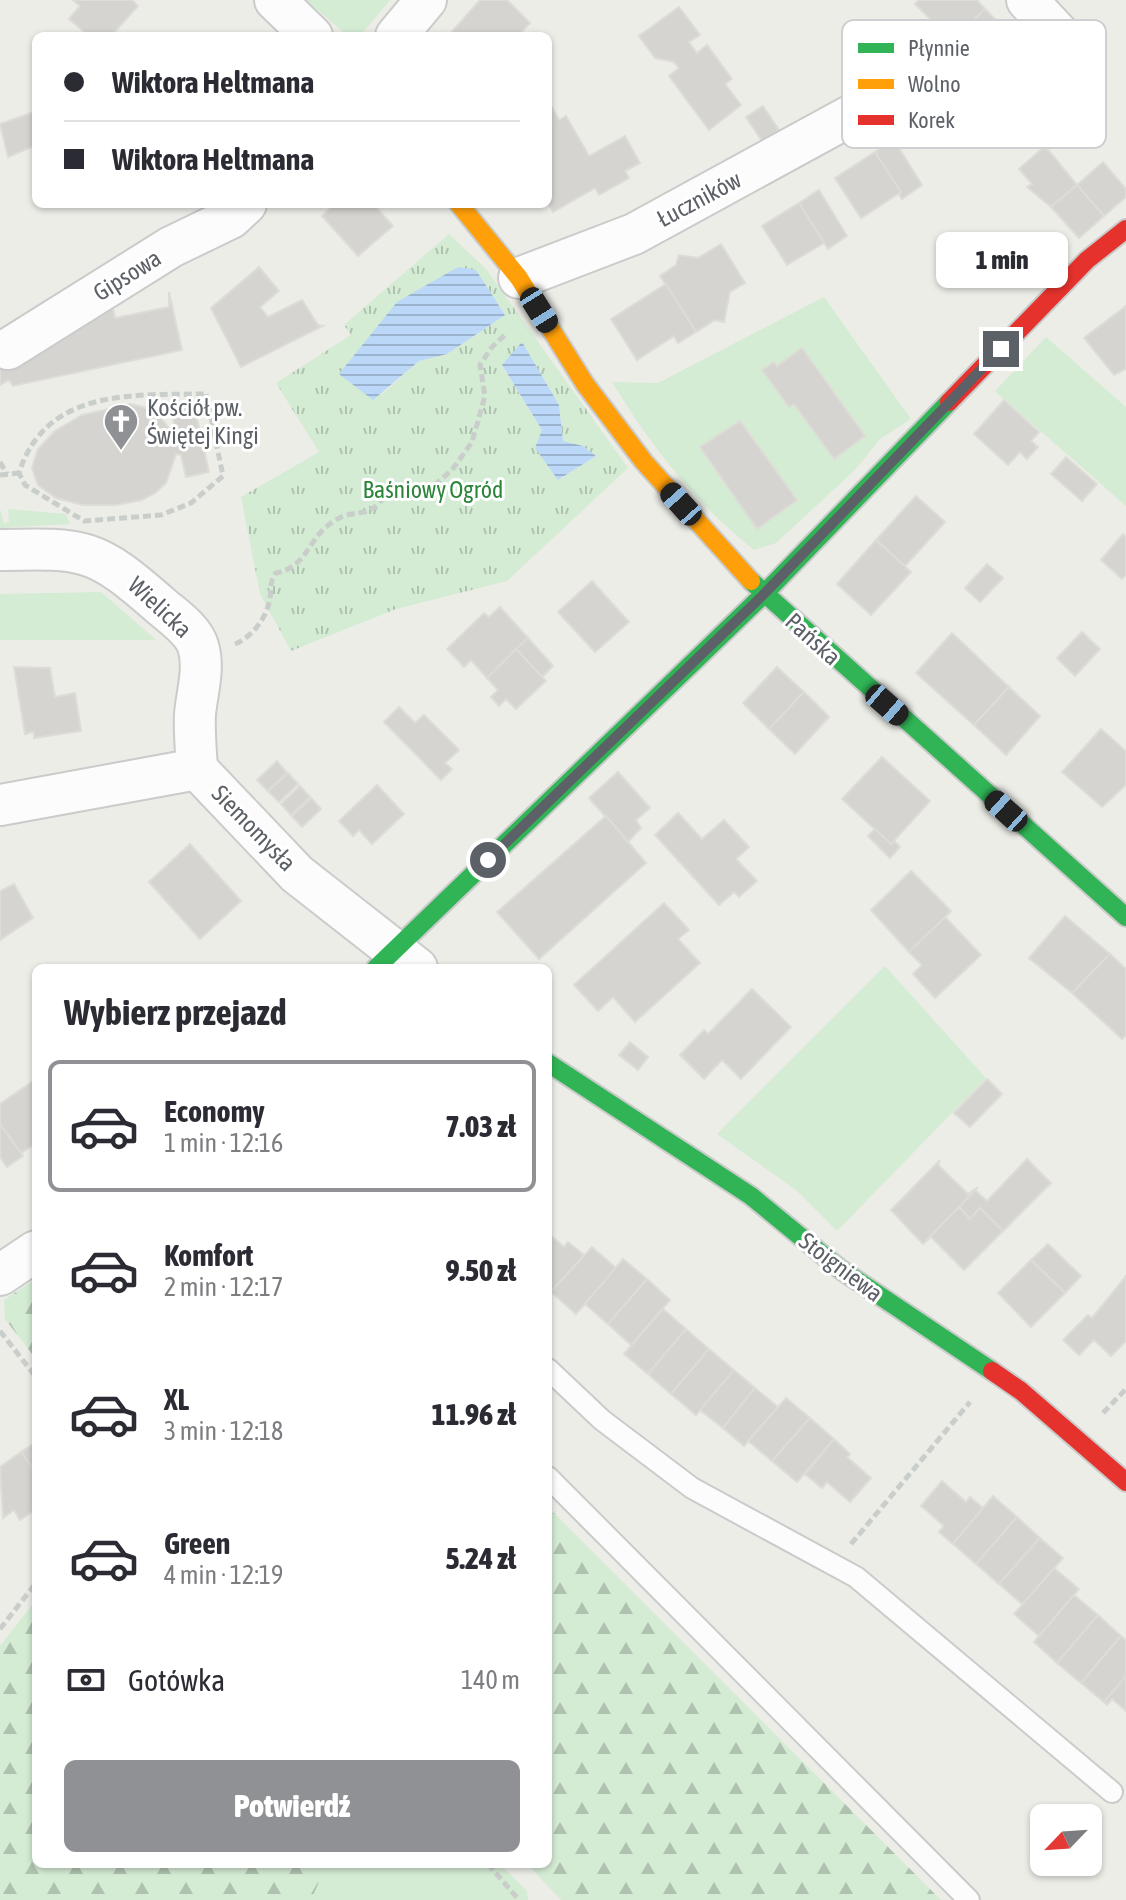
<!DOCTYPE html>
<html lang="pl">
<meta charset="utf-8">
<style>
body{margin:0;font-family:"Asap Condensed",sans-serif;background:#f2f2f3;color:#2b2b33;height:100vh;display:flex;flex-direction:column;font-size:30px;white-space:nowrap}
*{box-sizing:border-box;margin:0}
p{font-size:26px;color:#7c7c81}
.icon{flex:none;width:44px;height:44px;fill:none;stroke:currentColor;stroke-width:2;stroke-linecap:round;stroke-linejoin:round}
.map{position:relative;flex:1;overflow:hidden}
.sheet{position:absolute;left:32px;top:964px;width:520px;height:904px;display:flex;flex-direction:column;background:#fff;border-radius:12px;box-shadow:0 2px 6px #0004}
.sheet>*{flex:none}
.hud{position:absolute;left:32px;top:32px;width:520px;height:176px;border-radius:12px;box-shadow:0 2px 6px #0004;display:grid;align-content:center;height:176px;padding:0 32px;background:#fff}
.needle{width:52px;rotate:245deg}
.buttons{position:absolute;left:1030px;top:1804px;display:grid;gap:16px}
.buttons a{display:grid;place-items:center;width:72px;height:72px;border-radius:12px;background:#fff;box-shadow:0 2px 6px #0004;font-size:40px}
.end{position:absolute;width:36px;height:36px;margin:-18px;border:10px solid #5c6067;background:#fff;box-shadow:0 0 0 4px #fff}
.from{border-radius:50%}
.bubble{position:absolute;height:56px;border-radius:12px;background:#fff;box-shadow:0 2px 6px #0004;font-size:26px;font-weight:800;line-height:56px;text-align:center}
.car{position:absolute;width:24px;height:48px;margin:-24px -12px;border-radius:10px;box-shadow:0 0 6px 2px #0007;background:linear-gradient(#222 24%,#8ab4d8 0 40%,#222 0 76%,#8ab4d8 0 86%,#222 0)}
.hud b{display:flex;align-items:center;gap:28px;height:76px;font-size:30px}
.hud b+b{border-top:2px solid #e1e1e2}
.hud i{width:20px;height:20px;background:#2b2b33}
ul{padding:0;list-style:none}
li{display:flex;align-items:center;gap:24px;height:132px;margin:0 16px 12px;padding:0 16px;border:4px solid transparent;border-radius:12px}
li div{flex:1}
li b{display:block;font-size:30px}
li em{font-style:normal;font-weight:800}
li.current{border-color:#8f9194}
li>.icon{width:72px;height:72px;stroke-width:1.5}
h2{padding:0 32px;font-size:36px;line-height:96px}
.pay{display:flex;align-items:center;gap:20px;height:88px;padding:0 32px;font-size:30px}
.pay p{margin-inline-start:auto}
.action{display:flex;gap:16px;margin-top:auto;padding:16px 32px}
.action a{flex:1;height:92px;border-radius:12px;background:#8f9194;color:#fff;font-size:32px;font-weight:800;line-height:92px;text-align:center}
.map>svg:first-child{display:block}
.grass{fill:#d4ebd4}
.forest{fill:url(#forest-firs)}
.park{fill:url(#park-tufts);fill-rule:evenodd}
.water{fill:url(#water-rules)}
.building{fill:#d5d4d1;stroke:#dddcd6;stroke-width:2}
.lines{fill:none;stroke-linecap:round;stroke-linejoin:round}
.lane-casing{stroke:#cacbca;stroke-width:24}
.street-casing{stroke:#cacbca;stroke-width:44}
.fast-casing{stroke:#c9caca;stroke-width:22}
.slow-casing{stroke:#c9caca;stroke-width:22}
.jam-casing{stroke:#c9caca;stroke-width:22}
.path{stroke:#c9cecb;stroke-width:5;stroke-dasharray:8 4;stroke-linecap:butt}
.lane{stroke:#fcfcfc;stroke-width:20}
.street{stroke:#fcfcfc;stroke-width:40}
.fast{stroke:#30b455;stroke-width:18}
.slow{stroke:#ff9f0a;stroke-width:18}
.jam{stroke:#e5322d;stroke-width:18}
.route{stroke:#5c6067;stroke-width:10}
.labels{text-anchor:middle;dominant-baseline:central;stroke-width:6;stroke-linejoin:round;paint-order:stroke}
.street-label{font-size:24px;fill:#5c6067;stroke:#fff}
.poi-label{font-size:24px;fill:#5c6067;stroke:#fff;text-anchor:start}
.park-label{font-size:24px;fill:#2d853a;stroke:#fff}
.key{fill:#fff;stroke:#cecfd1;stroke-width:2}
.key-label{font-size:22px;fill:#5c6067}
</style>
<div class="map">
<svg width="1126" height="1900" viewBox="0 0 1126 1900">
<defs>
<pattern id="forest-firs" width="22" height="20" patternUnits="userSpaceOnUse" patternTransform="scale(2)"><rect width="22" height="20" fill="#d4ebd4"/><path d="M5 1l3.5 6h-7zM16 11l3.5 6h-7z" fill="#afc2b0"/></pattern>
<pattern id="park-tufts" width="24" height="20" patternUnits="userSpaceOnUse" patternTransform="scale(2)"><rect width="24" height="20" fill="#d4ebd4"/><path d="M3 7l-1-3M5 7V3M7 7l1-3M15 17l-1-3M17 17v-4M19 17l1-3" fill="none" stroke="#afc2b0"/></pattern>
<pattern id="water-rules" width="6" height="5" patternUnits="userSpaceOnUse" patternTransform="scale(2)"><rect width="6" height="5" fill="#bbd8f8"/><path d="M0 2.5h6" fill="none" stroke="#9bb3cd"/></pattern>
</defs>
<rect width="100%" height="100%" fill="#edede8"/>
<g class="grass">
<polygon points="306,0 390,0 360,36 348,36"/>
<path d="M824,297L911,419L880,439L855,470L776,543L754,550C695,503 651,446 612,382L658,383Z"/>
<polygon points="1046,337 1126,407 1126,506 995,391"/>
<polygon points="0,509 4,523 9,522 8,509 66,514 70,524 0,528"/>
<polygon points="101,592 156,640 0,640 0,594"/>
<polygon points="885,966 986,1078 837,1231 796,1190 717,1134"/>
<polygon points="327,1864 500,1864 527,1891 528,1900 311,1900"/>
</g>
<g class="forest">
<polygon points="36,1279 36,1359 5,1319 4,1300"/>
<polygon points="548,1507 941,1900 561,1900 527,1864 548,1864"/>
<polygon points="36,1600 36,1864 327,1864 311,1900 0,1900 0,1646"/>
</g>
<path class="park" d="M449,234L486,269L628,468L507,581L396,609L291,651L260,594L241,497L319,452L276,383L351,335L344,325ZM476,270L505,315L447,354L419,361L380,396ZM522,343L559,405L563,441L583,446L596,456L559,480L542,430L502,366Z"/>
<g class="water">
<polygon points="458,267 476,270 505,315 447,354 419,361 373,400 339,374 397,302"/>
<polygon points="522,342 559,405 563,441 583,446 596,456 558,480 535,448 542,430 502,365"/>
</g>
<g class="building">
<polygon points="73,0 132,0 138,6 111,36 89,36 69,19 80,6"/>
<polygon points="480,0 507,0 530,23 518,36 448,36"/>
<polygon points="919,0 977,0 985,9 960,33 948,22 940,29 915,4"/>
<polygon points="679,7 700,35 689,42 697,53 707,45 732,79 725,84 741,105 709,130 669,76 679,68 674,62 655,58 639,36"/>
<polygon points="985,9 1019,43 992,70 958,36"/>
<polygon points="550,104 559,120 566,116 589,156 625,136 640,163 625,171 629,178 599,195 595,188 553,212 548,202"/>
<polygon points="763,106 779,130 762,141 746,117"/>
<polygon points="34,112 36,145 8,157 0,124"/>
<polygon points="894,140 922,185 902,199 875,152"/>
<polygon points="1045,146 1077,185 1051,207 1027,187 1032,184 1019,169"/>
<polygon points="875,152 901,192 861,218 835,178"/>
<polygon points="1103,162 1126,189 1126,197 1104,216 1077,185"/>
<polygon points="1077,185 1104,216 1079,238 1051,207"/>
<polygon points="819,190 847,236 828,249 799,203"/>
<polygon points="799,203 824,243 787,265 762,226"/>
<polygon points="335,204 373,204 393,226 358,256 322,216"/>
<polygon points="721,244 745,283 730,292 724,322 715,320 696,332 660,276 676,265 679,255 698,258"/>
<polygon points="259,267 279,291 260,307 268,317 302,300 318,325 323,326 241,367 211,308"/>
<polygon points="666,284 696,332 678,343 674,336 637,360 611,319"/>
<polygon points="169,292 182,350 13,386 9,380 0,385 0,367 111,300 115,318 169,307"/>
<polygon points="1126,306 1126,369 1114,375 1084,338"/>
<polygon points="802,348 865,436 834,459 794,404 789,407 762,370 774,362 777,366"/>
<polygon points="1004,400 1039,432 1031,441 1038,447 1027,459 1020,452 1008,465 974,434"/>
<polygon points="193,401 209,472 186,477 181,455 176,454 166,483 155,493 142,500 116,505 83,505 56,498 38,485 32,468 38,449 55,431 82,415 131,404 147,408 161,418 171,431 175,429 171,407"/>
<polygon points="740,421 797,500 757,529 700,447"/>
<polygon points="1066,457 1097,484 1082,501 1051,474"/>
<polygon points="916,496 945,522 905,566 876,540"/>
<polygon points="1123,534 1126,537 1126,575 1122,579 1101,560"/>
<polygon points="876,540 911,572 871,615 837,584"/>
<polygon points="987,564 1003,578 980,602 965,588"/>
<polygon points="592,581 629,622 595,652 558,612"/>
<polygon points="500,607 528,638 487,678 471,660 464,667 447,649 484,613 489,617"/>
<polygon points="1082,632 1100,649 1075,676 1057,658"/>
<polygon points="952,633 1009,687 974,725 916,673"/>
<polygon points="528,638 553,666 542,677 516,649"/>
<polygon points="516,649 546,681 516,709 506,699 499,706 491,697 498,690 487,678"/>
<polygon points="14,667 50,668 55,697 75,693 81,731 34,738 34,732 25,734"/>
<polygon points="777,667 804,692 769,729 743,703"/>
<polygon points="1009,687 1040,716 1006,755 974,725"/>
<polygon points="804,692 829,717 795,754 769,729"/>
<polygon points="399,707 415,723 424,715 459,750 445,763 452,769 441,780 384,722"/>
<polygon points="1101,729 1126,751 1126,785 1102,807 1062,772"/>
<polygon points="882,757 930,801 891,844 842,799"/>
<polygon points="277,761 287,773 268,791 257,780"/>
<polygon points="618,772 650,808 636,820 641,828 628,842 589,798"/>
<polygon points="288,773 298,784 279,802 268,791"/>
<polygon points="377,785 404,814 372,844 359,830 353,836 339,821"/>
<polygon points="300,786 310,797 291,815 281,804"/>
<polygon points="311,798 321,809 302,827 292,816"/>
<polygon points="678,813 702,839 724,820 749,847 736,859 757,881 739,897 734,892 719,905 655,835"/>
<polygon points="606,816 646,863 539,959 497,912"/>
<polygon points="875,829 891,844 894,841 900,847 890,858 868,836"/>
<polygon points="190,844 241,901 200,939 149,882"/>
<polygon points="911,871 951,911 909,952 871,910"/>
<polygon points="14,884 33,918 0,940 0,891"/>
<polygon points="664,903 689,930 678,939 700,963 635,1022 613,997 598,1011 574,985"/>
<polygon points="1065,916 1110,954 1072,993 1029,958"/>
<polygon points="945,917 981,955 935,998 913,974 922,965 909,952"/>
<polygon points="1110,954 1126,969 1126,1035 1122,1039 1072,993"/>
<polygon points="752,989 791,1027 741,1079 722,1060 704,1079 680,1055 704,1030 708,1034"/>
<polygon points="630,1042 648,1057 638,1070 619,1055"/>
<polygon points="36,1079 36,1143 21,1153 0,1124 0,1104"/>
<polygon points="987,1079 1002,1094 970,1127 954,1113"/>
<polygon points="0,1124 23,1156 7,1167 0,1157"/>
<polygon points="1027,1159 1051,1183 1003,1231 980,1208 970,1219 959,1207 975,1190 987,1201"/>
<polygon points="940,1160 938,1165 968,1194 978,1187 923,1244 891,1210"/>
<polygon points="959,1207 970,1219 980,1208 1003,1231 964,1270 931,1237 923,1244"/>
<polygon points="548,1233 564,1247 568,1242 584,1255 551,1292 548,1290"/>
<polygon points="1048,1244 1081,1276 1065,1293 1031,1260"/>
<polygon points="592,1247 616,1268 576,1314 551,1292"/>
<polygon points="623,1259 647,1279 608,1324 585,1304"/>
<polygon points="1031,1260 1065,1293 1031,1327 998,1293"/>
<polygon points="1126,1276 1126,1341 1111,1356 1094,1340 1079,1355 1063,1340 1088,1315 1092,1318"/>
<polygon points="647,1279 670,1300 631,1345 608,1324"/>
<polygon points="663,1309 686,1329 648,1374 624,1354"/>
<polygon points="686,1329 709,1349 671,1394 648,1374"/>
<polygon points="709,1349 734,1370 696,1415 671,1394"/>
<polygon points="734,1370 755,1388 723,1428 700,1410"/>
<polygon points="755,1388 778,1407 744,1446 723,1428"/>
<polygon points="786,1398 810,1418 772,1461 748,1441"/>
<polygon points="810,1418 834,1439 797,1482 772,1461"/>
<polygon points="834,1439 850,1454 847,1457 871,1478 850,1502 827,1482 822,1488 805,1474"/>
<polygon points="36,1442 36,1473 21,1452"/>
<polygon points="21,1452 36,1473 36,1509 20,1520 14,1510 3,1518 0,1467"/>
<polygon points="942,1481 966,1502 970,1497 983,1508 953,1544 939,1532 944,1526 921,1506"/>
<polygon points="993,1496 1017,1517 976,1564 953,1544"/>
<polygon points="1017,1517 1040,1538 999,1584 976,1564"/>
<polygon points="1040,1538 1063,1558 1023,1605 999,1584"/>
<polygon points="1054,1568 1079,1589 1039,1636 1014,1614"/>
<polygon points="1074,1595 1098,1615 1057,1663 1034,1642"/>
<polygon points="1098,1615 1121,1636 1081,1683 1057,1663"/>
<polygon points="1121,1636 1126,1640 1126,1676 1104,1702 1081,1683"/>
<polygon points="1126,1676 1126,1711 1112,1699 1107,1705 1104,1702"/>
</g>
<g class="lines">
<g class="lane-casing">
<g id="lane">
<polyline points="548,1369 602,1420 692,1488 856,1577 1112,1792"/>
<polyline points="548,1477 969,1900"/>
</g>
</g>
<g class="street-casing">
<g id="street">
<polyline points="275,0 312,36"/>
<polyline points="1027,0 1085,62"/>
<polyline points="396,36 426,0"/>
<polyline points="519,278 634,234 872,104"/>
<polyline points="8,349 171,247 231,218 246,204"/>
<path d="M0,550C86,548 95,548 161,606C174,617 193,630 198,646C205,668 197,692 195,714C194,732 196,751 197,769"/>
<polyline points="197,769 297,874 417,968"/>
<polyline points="0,805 197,769"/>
<polyline points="0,1275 36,1251"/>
</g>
</g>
<g class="fast-casing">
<g id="fast">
<polyline points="751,581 1126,917"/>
<polyline points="376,968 763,595 949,402"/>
<polyline points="548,1063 751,1196 840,1269 992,1371"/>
</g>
</g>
<g class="slow-casing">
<polyline id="slow" points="459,204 519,278 585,384 644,462 751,581"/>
</g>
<g class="jam-casing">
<g id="jam">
<polyline points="949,402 1087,260 1126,229"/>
<polyline points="992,1371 1021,1391 1126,1482"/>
</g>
</g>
<g class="path">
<path d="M206,394L223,476L191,503L161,515L84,521L25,485L19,473C46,388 133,395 206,394Z"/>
<polyline points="0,462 7,474"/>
<polyline points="0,475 19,473"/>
<path d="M235,644C252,637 267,618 270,598C272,587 269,583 276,573C309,566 307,538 334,521C357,506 368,522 386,494L432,487L452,470L472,442L485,396L480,365L492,347L507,333"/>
<polyline points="0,1331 36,1377"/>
<polyline points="1103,1413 1126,1389"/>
<polyline points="851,1544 970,1402"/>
<polyline points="0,1629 36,1583"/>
<polyline points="488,1864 519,1900"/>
</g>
<use href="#lane" class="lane"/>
<use href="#street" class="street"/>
<use href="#fast" class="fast"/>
<use href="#slow" class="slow"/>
<use href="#jam" class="jam"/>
</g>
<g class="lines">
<polyline class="route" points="488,860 763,595 1001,349"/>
</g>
<defs>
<g id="church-pin" transform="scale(1.8)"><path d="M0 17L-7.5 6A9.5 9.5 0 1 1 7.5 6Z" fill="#8f9194" stroke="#fff"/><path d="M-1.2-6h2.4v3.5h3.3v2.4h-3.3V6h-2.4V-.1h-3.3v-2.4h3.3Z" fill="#fff"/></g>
</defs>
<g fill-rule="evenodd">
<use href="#church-pin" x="121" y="421"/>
</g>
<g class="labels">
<g class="street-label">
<text transform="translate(699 199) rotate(-28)">Łuczników</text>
<text transform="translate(127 275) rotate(-32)">Gipsowa</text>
<text transform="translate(160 607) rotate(43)">Wielicka</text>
<text transform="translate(813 639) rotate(42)">Pańska</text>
<text transform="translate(254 828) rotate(46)">Siemomysła</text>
<text transform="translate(841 1267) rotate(37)">Stoigniewa</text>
</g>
<g class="poi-label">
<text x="147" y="407">Kościół pw.<tspan x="147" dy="28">Świętej Kingi</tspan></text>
</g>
<g class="park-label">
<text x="433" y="489">Baśniowy Ogród</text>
</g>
</g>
<rect x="842" y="20" width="264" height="128" rx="12" class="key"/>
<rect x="858" y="43" width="36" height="10" fill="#30b455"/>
<rect x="858" y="79" width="36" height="10" fill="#ff9f0a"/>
<rect x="858" y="115" width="36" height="10" fill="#e5322d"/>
<g class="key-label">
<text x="908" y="56">Płynnie</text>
<text x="908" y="92">Wolno</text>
<text x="908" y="128">Korek</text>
</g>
</svg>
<div class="buttons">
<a><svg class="needle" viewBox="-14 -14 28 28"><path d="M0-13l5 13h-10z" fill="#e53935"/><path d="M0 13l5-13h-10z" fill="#7c7c81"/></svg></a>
</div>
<i class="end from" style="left:488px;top:860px"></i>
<i class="end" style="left:1001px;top:349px"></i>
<div class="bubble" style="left:936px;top:232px;width:132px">1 min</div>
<i class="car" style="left:539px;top:310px;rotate:148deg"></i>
<i class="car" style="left:681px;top:504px;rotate:318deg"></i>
<i class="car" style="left:887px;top:705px;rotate:131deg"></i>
<i class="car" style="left:1006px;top:811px;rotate:312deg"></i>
<div class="hud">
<b><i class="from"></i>Wiktora Heltmana</b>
<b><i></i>Wiktora Heltmana</b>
</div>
<section class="sheet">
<h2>Wybierz przejazd</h2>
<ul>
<li class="current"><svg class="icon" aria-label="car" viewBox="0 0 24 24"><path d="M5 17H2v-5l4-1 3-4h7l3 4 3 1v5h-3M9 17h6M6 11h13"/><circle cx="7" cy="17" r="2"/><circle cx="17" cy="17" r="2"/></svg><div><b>Economy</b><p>1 min · 12:16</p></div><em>7.03 zł</em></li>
<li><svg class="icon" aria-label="car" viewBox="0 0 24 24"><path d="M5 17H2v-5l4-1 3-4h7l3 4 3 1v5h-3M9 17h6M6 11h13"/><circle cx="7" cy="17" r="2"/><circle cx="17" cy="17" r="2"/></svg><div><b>Komfort</b><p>2 min · 12:17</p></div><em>9.50 zł</em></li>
<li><svg class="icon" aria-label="car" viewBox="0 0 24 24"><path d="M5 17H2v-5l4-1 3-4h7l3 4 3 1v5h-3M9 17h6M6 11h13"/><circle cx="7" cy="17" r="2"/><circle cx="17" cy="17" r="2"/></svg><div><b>XL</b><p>3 min · 12:18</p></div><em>11.96 zł</em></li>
<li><svg class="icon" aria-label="car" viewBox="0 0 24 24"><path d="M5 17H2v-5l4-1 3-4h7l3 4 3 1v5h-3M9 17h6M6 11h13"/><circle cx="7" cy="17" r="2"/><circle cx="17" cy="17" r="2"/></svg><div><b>Green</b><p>4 min · 12:19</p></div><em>5.24 zł</em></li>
</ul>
<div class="pay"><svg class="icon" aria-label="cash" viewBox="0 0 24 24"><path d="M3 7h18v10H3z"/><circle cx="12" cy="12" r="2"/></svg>Gotówka<p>140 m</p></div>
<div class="action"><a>Potwierdź</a></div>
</section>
</div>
